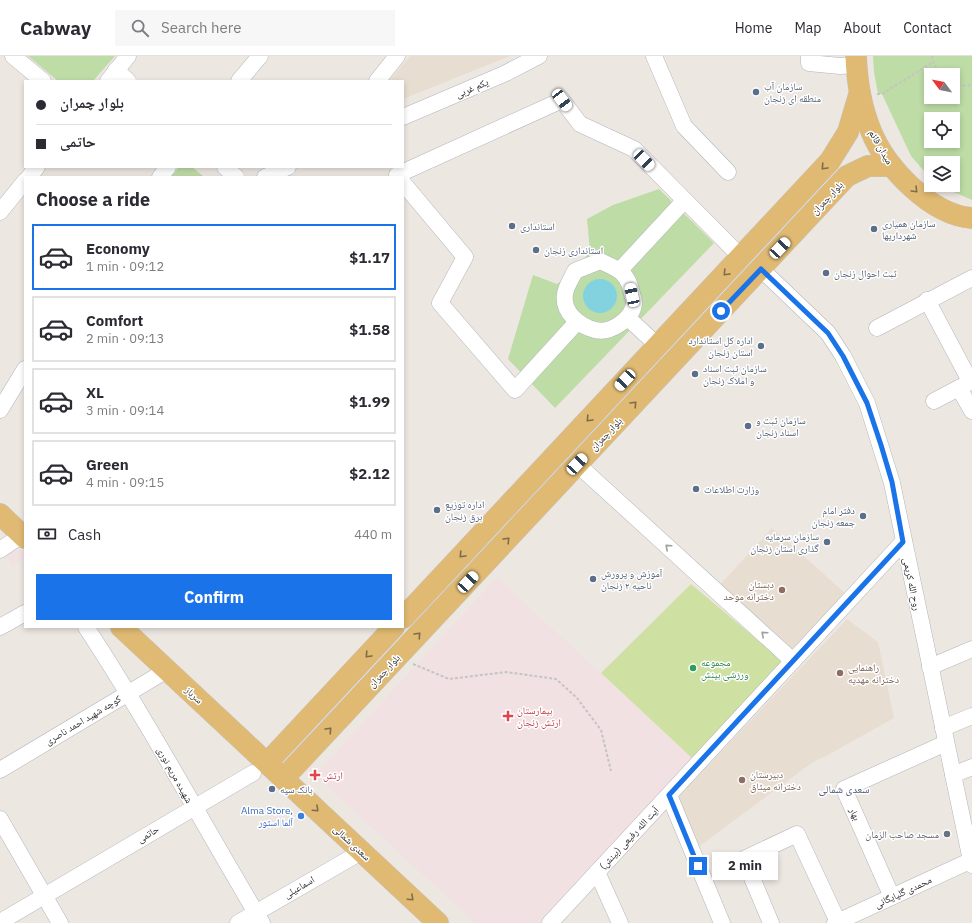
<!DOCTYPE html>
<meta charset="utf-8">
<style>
body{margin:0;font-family:"IBM Plex Sans","Noto Naskh Arabic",sans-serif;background:#f7f7f7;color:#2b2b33;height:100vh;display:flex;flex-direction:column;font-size:15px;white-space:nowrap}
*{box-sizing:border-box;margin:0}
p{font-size:13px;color:#7c7c81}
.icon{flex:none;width:22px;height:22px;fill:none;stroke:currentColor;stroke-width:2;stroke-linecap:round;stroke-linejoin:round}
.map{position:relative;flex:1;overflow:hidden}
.side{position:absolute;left:24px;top:120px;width:380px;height:452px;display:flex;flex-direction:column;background:#fff;border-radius:0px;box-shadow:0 2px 6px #0003}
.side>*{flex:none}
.banner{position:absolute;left:24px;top:24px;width:380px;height:88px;border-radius:0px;box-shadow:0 2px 6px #0003;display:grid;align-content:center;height:88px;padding:0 12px;background:#fff}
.needle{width:26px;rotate:302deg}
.fabs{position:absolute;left:924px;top:12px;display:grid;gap:8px}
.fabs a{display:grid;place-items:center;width:36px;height:36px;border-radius:0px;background:#fff;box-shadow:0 2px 6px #0003;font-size:20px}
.end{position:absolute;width:18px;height:18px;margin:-9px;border:5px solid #1a73e8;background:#fff;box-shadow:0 0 0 2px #fff}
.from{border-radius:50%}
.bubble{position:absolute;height:28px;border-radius:0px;background:#fff;box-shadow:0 2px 6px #0003;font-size:13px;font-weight:800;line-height:28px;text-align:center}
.car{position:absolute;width:12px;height:24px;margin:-12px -6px;border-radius:5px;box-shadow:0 0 3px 1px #0007;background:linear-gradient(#fff 24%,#345 0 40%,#fff 0 76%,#345 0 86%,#fff 0)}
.banner b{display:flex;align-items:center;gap:14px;height:38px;font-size:15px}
.banner b+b{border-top:1px solid #e1e1e2}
.banner i{width:10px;height:10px;background:#2b2b33}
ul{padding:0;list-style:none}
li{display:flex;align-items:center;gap:12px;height:66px;margin:0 8px 6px;padding:0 4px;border:2px solid #e1e1e2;border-radius:0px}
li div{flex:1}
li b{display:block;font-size:15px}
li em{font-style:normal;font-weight:800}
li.selected{border-color:#1a73e8}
li>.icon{width:36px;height:36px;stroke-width:1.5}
h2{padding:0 12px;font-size:18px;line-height:48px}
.pay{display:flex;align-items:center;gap:10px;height:44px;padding:0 12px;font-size:15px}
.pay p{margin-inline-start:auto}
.button{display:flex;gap:8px;margin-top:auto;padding:8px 12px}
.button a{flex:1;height:46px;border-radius:0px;background:#1a73e8;color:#fff;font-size:16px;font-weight:800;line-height:46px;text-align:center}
header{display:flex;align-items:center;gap:24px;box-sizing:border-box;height:56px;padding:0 20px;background:#fff;border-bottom:1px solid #e1e1e2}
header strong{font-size:19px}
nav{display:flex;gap:22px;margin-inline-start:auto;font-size:14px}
.search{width:280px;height:36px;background:#f7f7f7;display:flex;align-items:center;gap:10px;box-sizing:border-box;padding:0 14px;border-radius:0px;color:#7c7c81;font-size:15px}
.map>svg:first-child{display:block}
.education{fill:#e8ddd1}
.medical{fill:#f2e1e3}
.green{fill:#bedca6;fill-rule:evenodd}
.pitch{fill:#cee1a3}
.water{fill:#83d2e0}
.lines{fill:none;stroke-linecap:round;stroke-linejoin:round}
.minor-casing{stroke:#b2b5bb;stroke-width:17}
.major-casing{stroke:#c4c4c4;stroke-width:22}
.path{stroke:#c4c4c4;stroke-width:2;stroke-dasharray:3 2;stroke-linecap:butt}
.minor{stroke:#fff;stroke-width:16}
.major{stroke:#e0ba73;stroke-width:21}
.oneway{stroke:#7e6c4c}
.oneway2{stroke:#a0a0a0}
.route{stroke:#1a73e8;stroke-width:5}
.service-dot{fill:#5c6f8a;stroke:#fff;stroke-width:1.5}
.education-dot{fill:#8d6e63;stroke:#fff;stroke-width:1.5}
.leisure-dot{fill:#2e9e5b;stroke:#fff;stroke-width:1.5}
.health-dot{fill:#e0444e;stroke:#fff;stroke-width:1.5}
.shop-dot{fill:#3f7fe0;stroke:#fff;stroke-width:1.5}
.worship-dot{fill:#6b7280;stroke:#fff;stroke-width:1.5}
.labels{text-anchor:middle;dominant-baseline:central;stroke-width:3;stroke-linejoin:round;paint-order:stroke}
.service-label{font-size:10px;fill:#4e5e75;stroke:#fff;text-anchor:start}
.street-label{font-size:10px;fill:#2d2d2d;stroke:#fff}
.education-label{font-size:10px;fill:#785e54;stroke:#fff;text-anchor:start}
.leisure-label{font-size:10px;fill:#27864d;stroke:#fff;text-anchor:start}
.health-label{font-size:10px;fill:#be3a42;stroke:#fff;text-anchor:start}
.shop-label{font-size:10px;fill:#366cbe;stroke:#fff;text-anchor:end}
.worship-label{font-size:10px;fill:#5b616d;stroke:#fff;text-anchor:end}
.neighbourhood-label{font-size:11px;fill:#535e79;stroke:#fff}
</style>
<header>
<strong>Cabway</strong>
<div class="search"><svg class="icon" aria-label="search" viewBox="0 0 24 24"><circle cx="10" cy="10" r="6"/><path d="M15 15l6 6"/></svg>Search here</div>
<nav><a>Home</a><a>Map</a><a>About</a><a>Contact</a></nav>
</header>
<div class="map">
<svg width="972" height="867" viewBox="0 0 972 867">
<rect width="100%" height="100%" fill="#ede7e2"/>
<g class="education">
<polygon points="410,0 510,0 403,43 403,25 389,25"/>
<polygon points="772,472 845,537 792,595 718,531"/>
<polygon points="847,563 878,586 894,662 826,700 813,706 697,792 677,742"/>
</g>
<g class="medical">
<polygon points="19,493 25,502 12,510 6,500"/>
<polygon points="497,521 693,703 542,867 475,867 315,719"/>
</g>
<g class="green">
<polygon points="28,0 115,0 93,25 58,25"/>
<path d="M873,0H972V144L938,129H953V107H931V123L911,100L882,38H878L874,16ZM931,19H953V41H931ZM931,63H953V85H931Z"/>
<polygon points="179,111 192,111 204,121 171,121"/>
<polygon points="659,133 714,187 555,352 508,303 533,219 557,228 575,215 590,195 587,163 613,149"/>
</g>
<polygon class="pitch" points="691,528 784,606 693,703 601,617"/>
<circle class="water" cx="600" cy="240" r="17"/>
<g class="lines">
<g class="minor-casing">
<g id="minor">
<polyline points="13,0 43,25"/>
<polyline points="654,0 684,70 728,116"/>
<polyline points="809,0 809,7 840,10 856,9"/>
<polyline points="116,14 128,25"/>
<polyline points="108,25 128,0"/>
<polyline points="239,25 260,0"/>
<polyline points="377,25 397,0"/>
<polyline points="403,61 504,18 539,0"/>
<polyline points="225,111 236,121"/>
<polyline points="29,121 37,111"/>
<polyline points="160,121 168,111"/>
<polyline points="265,121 288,111"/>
<polyline points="398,121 397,119 562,44 580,68 634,93 741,201"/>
<polyline points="403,127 465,201 440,247 515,334 577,266"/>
<polyline points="0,156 25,125"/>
<path d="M600,205C618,213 628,216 632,238C633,241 634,244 634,247C633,263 610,278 595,274C579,270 562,256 565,238C566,230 572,222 575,215Z"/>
<polyline points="761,213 828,277 843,300 867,347 892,427 972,809"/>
<polyline points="620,214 684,145"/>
<polyline points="927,244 970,325"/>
<polyline points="628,262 658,290"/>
<polyline points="877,272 972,222"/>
<polyline points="959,332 972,355"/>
<polyline points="934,345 972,325"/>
<polyline points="0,354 25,313"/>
<polyline points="577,408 793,605"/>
<polyline points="0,494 22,479"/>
<polyline points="0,571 25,557"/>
<path d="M86,571C149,667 203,768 262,867"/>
<polyline points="930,611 972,593"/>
<polyline points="943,672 972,660"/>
<polyline points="0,714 167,614"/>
<polyline points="953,719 972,711"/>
<polyline points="669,739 722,867"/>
<polyline points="0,763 60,867"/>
<polyline points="597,816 620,867"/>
<polyline points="892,841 844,733 946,687"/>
<polyline points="0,866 253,717"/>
<polyline points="238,867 361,796"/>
<polyline points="550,867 903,486"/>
<polyline points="771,867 744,803 797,778 838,866"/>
<polyline points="835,867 972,804"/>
</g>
</g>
<g class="major-casing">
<g id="major">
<path d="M856,0C857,26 861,51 871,75C886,112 931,159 972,162"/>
<polyline points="0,458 25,482"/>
<polyline points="403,562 830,105 848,76 859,39"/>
<polyline points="121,571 438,867"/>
<polyline points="267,707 394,571"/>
<polyline points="283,723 847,120 868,110 892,110"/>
</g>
</g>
<g class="path">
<polyline points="932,0 933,6 940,19"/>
<polyline points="953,27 966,30 972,29"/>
<polyline points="877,38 882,38 933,6"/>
<polyline points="413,608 449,623 506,616 556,623 577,642 601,674 611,715"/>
</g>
<use href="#minor" class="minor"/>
<use href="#major" class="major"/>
</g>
<defs><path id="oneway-chevron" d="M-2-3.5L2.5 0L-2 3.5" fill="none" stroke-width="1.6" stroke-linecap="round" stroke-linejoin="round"/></defs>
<g class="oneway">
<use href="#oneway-chevron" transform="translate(824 111) rotate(133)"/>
<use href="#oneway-chevron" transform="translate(915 134) rotate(45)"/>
<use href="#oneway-chevron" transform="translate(726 217) rotate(133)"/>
<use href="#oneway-chevron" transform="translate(634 348) rotate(-47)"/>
<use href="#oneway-chevron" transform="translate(589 363) rotate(133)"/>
<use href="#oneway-chevron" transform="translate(507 484) rotate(-47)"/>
<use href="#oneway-chevron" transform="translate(462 499) rotate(133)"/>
<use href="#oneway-chevron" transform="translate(418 579) rotate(-47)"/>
<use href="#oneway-chevron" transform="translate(368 599) rotate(133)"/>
<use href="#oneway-chevron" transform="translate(329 674) rotate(-47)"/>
<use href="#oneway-chevron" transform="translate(316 753) rotate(43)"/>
<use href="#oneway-chevron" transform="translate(411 842) rotate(43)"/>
</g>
<g class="oneway2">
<use href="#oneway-chevron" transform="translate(668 491) rotate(-138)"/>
<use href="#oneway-chevron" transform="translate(764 578) rotate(-138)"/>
</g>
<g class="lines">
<polyline class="route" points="698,810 669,739 903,486 892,426 881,389 867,347 843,300 828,277 761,213 721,255"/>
</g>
<g class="service-dot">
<circle cx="756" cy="36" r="4"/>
<circle cx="512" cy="170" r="4"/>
<circle cx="874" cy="173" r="4"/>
<circle cx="536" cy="194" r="4"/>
<circle cx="826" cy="217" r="4"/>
<circle cx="761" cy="290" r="4"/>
<circle cx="695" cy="318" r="4"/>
<circle cx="748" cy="370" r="4"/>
<circle cx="696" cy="433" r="4"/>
<circle cx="437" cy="454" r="4"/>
<circle cx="863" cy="460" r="4"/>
<circle cx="827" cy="486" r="4"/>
<circle cx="593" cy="523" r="4"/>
<circle cx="272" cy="733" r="4"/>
</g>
<g class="education-dot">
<circle cx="782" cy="534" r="4"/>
<circle cx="840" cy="617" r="4"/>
<circle cx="742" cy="724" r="4"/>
</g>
<circle class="leisure-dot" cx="693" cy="612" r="4"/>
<g class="health-dot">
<path d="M506 654h4v4h4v4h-4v4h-4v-4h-4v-4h4z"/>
<path d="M313 713h4v4h4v4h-4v4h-4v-4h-4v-4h4z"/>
</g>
<circle class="shop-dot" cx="301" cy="760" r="4"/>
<circle class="worship-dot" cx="947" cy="778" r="4"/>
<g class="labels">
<g class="service-label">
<text x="764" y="30">سازمان آب<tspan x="764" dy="12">منطقه ای زنجان</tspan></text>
<text x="882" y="167">سازمان همیاری<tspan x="882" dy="12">شهرداریها</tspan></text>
<text x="520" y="170">استانداری</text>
<text x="544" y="194">استانداری زنجان</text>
<text x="834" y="217">ثبت احوال زنجان</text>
<text x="753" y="284" text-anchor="end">اداره کل استاندارد<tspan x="753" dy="12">استان زنجان</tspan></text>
<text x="703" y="312">سازمان ثبت اسناد<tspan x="703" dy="12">و املاک زنجان</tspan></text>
<text x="756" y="364">سازمان ثبت و<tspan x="756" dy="12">اسناد زنجان</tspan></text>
<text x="704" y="433">وزارت اطلاعات</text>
<text x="445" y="448">اداره توزیع<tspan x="445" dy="12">برق زنجان</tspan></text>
<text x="855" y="454" text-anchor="end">دفتر امام<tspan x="855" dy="12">جمعه زنجان</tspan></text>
<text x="819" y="480" text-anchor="end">سازمان سرمایه<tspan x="819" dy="12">گذاری استان زنجان</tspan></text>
<text x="601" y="517">آموزش و پرورش<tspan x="601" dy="12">ناحیه ۲ زنجان</tspan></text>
<text x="280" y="733">بانک سپه</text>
</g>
<g class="street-label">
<text transform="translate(472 32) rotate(-23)">یکم غربی</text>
<text transform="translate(881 91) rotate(60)">میدان قائم</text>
<text transform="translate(827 142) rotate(-47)">بلوار چمران</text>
<text transform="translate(606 378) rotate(-47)">بلوار چمران</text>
<text transform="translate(912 528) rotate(78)">روح الله کریمی</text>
<text transform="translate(384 615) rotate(-47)">بلوار چمران</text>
<text transform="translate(194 639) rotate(43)">سرباز</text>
<text transform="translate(83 664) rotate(-31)">کوچه شهید احمد ناصری</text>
<text transform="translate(175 719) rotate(61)">شهیده مریم نوری</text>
<text transform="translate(855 758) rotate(66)">بهار</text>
<text transform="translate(148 778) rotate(-31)">حاتمی</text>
<text transform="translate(629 782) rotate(-47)">آیت الله رفیعی (بینش)</text>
<text transform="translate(352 787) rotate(43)">سعدی شمالی</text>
<text transform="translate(299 831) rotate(-30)">اسماعیلی</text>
<text transform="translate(903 836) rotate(-25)">محمدی گلپایگانی</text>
</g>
<g class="education-label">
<text x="774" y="528" text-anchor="end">دبستان<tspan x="774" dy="12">دخترانه موحد</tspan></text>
<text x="848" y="611">راهنمایی<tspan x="848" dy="12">دخترانه مهدیه</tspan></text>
<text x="750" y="718">دبیرستان<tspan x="750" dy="12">دخترانه میثاق</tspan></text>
</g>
<g class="leisure-label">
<text x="701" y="606">مجموعه<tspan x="701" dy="12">ورزشی بینش</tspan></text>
</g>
<g class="health-label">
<text x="517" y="654">بیمارستان<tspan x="517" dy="12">ارتش زنجان</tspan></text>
<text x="323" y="719">ارتش</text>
</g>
<g class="shop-label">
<text x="293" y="754">Alma Store,<tspan x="293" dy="12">آلما استور</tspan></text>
</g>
<g class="worship-label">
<text x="939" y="778">مسجد صاحب الزمان</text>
</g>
<g class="neighbourhood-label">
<text x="844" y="733">سعدی شمالی</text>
</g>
</g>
</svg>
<div class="fabs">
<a><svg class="needle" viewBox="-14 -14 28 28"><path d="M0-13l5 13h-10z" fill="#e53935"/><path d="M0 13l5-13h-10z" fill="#7c7c81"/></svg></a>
<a><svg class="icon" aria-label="locate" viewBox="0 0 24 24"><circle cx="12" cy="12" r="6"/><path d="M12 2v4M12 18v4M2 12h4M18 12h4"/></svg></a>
<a><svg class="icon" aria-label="layers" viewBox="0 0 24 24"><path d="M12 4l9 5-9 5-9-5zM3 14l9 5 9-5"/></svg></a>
</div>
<i class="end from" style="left:721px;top:255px"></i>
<i class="end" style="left:698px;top:810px"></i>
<div class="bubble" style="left:712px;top:796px;width:66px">2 min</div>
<i class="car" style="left:562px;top:44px;rotate:143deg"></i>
<i class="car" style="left:644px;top:104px;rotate:136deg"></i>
<i class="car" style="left:780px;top:192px;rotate:43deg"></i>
<i class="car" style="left:632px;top:239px;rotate:348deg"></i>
<i class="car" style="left:625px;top:324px;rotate:223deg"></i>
<i class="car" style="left:577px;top:408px;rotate:43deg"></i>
<i class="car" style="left:468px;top:526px;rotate:43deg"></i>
<div class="banner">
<b><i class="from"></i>بلوار چمران</b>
<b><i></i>حاتمی</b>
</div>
<section class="side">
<h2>Choose a ride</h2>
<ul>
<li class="selected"><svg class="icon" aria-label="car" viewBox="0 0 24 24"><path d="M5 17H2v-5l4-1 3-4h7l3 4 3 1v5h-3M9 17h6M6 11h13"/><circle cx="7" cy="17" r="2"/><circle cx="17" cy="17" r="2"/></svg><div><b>Economy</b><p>1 min · 09:12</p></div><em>$1.17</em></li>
<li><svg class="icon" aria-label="car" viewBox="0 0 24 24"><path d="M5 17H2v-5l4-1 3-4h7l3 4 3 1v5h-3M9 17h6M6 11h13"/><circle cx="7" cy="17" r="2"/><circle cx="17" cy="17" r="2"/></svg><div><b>Comfort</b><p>2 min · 09:13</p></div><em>$1.58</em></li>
<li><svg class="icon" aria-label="car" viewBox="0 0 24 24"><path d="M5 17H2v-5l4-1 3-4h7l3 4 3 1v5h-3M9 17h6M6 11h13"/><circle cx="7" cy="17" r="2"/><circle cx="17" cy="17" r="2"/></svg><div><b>XL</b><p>3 min · 09:14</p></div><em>$1.99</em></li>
<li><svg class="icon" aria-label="car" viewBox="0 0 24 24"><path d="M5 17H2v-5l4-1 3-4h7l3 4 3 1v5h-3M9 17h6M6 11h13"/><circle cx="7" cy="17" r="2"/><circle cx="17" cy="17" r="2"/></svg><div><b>Green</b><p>4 min · 09:15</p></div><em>$2.12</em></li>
</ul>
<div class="pay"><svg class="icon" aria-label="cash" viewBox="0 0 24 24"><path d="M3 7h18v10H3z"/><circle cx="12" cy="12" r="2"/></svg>Cash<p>440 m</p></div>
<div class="button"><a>Confirm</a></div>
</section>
</div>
